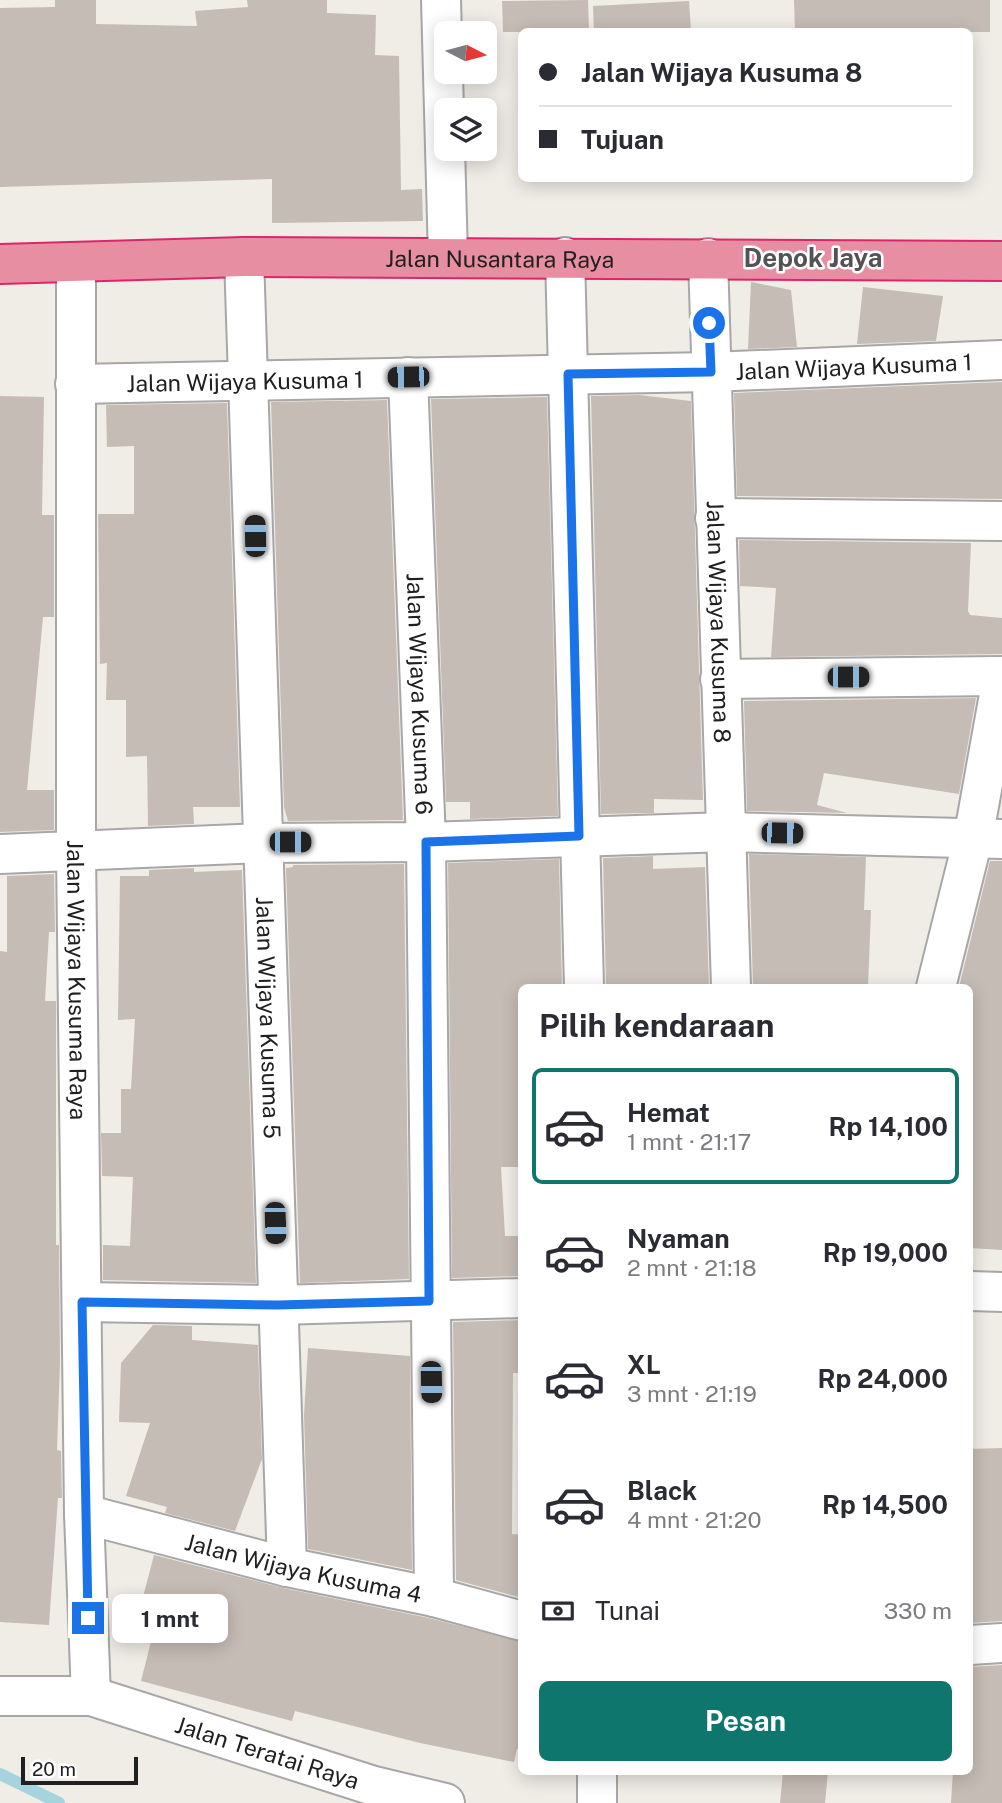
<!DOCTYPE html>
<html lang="id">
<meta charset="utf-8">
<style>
body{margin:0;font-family:"Public Sans",sans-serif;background:#f2f2f3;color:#2b2b33;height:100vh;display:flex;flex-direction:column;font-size:26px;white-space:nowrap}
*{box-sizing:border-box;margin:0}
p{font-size:23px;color:#7c7c81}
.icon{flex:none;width:38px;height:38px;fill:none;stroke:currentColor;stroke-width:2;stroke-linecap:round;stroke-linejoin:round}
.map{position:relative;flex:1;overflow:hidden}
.drawer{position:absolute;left:518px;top:984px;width:455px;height:791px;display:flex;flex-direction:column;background:#fff;border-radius:10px;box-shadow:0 4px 18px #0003}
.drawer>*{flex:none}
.banner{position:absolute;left:518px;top:28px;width:455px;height:154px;border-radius:10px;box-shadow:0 4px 18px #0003;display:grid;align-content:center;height:154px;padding:0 21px;background:#fff}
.needle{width:46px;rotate:96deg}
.tools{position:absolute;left:434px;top:21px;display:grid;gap:14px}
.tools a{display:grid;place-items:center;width:63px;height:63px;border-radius:10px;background:#fff;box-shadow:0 4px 18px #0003;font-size:35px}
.scale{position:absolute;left:21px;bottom:18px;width:117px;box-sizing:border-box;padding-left:7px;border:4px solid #202020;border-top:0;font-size:19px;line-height:24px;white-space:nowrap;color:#202020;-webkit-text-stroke:5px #fff;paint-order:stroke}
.end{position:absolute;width:32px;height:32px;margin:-16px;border:9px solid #1a73e8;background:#fff;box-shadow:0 0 0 4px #fff}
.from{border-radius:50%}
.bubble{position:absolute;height:49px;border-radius:10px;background:#fff;box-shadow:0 4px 18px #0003;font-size:23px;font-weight:700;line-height:49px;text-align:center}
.car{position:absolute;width:21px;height:42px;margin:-21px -10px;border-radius:9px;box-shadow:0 0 5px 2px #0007;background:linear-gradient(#222 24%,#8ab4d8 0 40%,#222 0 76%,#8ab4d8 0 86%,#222 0)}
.banner b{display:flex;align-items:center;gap:24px;height:66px;font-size:26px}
.banner b+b{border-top:2px solid #e1e1e2}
.banner i{width:18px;height:18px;background:#2b2b33}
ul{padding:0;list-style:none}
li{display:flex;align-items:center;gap:21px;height:116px;margin:0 14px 10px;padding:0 7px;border:4px solid transparent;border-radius:10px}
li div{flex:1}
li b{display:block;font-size:26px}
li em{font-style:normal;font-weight:700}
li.active{border-color:#0f766e}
li>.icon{width:63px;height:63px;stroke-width:1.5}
h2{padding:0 21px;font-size:32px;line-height:84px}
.pay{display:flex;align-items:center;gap:18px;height:77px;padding:0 21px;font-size:26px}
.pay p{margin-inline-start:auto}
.action{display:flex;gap:14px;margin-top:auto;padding:14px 21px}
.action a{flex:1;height:80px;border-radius:10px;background:#0f766e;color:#fff;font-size:28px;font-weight:700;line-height:80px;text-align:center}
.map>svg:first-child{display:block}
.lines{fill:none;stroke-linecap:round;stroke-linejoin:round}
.stream{stroke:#a6d4de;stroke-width:12}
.building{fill:#c5bcb5}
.minor-casing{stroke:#a7a7a7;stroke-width:42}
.highway-casing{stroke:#dc256b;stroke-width:42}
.minor{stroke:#fff;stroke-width:38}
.highway{stroke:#e88ea2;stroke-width:38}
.route{stroke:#1a73e8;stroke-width:9}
.labels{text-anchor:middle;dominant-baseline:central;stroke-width:5;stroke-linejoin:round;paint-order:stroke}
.street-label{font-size:23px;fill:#202020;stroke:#fff}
.quarter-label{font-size:26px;font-weight:bold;fill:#535353;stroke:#fff}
</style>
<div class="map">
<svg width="1002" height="1803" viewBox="0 0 1002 1803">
<rect width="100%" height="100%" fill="#f0ece6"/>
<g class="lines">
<polyline class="stream" points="0,1774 59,1803"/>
</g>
<g class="building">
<polygon points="55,0 96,0 96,24 197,26 195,11 248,7 247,0 327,0 327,13 376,15 375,55 399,56 401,190 422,189 423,221 272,223 272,179 0,187 0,8 55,7"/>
<polygon points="588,0 589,32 503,32 502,1"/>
<polygon points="794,0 990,0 990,32 795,32"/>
<polygon points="689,1 691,32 594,32 593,6"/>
<polygon points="751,282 791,290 797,347 748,349"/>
<polygon points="863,287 943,296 936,341 857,344"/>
<polygon points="1002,382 1002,499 737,496 734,393"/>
<polygon points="0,396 44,397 42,515 54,515 54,617 43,617 27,790 54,790 54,830 0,832"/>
<polygon points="591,396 639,395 691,401 703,800 654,799 654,813 601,814"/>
<polygon points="547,397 558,816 470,819 470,802 446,802 431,399"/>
<polygon points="387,400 403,820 288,821 284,807 271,402"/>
<polygon points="227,403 240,807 193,807 194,824 148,826 147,756 126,757 126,700 106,700 107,663 100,664 98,514 134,514 134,446 107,447 106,405"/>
<polygon points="739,540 971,543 968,611 970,615 1002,618 1002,654 771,657 776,588 740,586"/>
<polygon points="976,698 959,794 824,773 817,805 847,813 747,811 744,701"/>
<polygon points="749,854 866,857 864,910 871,910 868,987 753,987"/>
<polygon points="653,856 653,869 705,867 709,987 606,987 603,858"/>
<polygon points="559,859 562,987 522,987 522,1167 501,1167 505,1236 522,1236 522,1276 452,1278 448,863"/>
<polygon points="990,861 1002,861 1002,1250 970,1248 970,987 959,987"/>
<polygon points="404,864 409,1279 300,1283 286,868 293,867 293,865"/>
<polygon points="194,868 194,872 242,870 256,1283 103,1280 103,1245 130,1246 133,1177 102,1176 101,1133 121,1133 121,1089 131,1089 135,1019 118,1020 120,876 149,876 149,870"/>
<polygon points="54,874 55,932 49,932 45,1001 56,1001 56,1245 59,1245 60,1362 57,1450 61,1451 62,1498 58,1498 49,1625 0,1622 0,951 7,952 7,876"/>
<polygon points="522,1320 522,1373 513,1373 512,1534 522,1535 522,1598 456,1580 453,1322"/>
<polygon points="153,1325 192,1326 192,1340 258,1345 262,1459 235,1531 165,1513 167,1507 126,1496 150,1423 119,1422 121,1363"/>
<polygon points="308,1348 410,1356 412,1570 308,1549 304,1415"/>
<polygon points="1002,1448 1002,1621 970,1623 970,1449"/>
<polygon points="154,1555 283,1588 429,1618 522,1642 522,1750 517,1749 514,1762 420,1743 295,1711 292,1721 141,1681 161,1602 143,1597"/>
<polygon points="1002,1665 1002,1803 951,1803 953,1771 970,1771 970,1667"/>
<polygon points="783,1771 828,1771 825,1803 780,1803"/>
</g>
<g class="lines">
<g class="minor-casing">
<g id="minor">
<polyline points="441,0 448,257"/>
<path id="s1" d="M244,257L287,1567"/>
<polyline points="565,257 584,987"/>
<path id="s2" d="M708,258L731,987"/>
<path id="s3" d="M76,262V852L84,1514L91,1696"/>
<path id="s4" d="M408,377L426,842L434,1597"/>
<path id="s5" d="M75,384L711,372L1002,360"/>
<polyline points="715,518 1002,521"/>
<polyline points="720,679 1002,676"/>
<polyline points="0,854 262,843 426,842 727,832 1002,839"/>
<polyline points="936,987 973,839 1002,678"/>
<polyline points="970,1291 1002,1292"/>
<polyline points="82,1302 278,1305 522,1298"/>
<path id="s6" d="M84,1514L287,1567L434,1597L522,1621"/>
<polyline points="970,1645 1002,1643"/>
<path id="s7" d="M0,1696H91L374,1786L445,1803"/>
<polyline points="597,1771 597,1803"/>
</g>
</g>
<g class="highway-casing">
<g id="highway">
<path id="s8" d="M0,264L244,257L1002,261"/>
</g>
</g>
<use href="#minor" class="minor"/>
<use href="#highway" class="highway"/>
</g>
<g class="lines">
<polyline class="route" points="88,1618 82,1302 278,1305 429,1301 426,842 579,836 568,374 711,372 709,323"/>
</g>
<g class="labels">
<g class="street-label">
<text stroke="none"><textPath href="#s8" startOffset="500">Jalan Nusantara Raya</textPath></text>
<text stroke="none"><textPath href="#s5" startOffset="779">Jalan Wijaya Kusuma 1</textPath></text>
<text stroke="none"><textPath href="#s5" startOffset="170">Jalan Wijaya Kusuma 1</textPath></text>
<text stroke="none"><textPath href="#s2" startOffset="364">Jalan Wijaya Kusuma 8</textPath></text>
<text stroke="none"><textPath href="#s4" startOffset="317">Jalan Wijaya Kusuma 6</textPath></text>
<text stroke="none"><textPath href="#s3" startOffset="718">Jalan Wijaya Kusuma Raya</textPath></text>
<text stroke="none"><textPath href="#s1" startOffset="761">Jalan Wijaya Kusuma 5</textPath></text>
<text stroke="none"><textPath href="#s6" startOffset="226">Jalan Wijaya Kusuma 4</textPath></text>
<text stroke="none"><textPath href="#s7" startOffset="276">Jalan Teratai Raya</textPath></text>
</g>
<g class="quarter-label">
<text x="813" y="257">Depok Jaya</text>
</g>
</g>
</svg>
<div class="tools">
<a><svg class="needle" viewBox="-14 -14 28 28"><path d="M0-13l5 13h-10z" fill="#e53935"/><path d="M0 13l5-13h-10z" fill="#7c7c81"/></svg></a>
<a><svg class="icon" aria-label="layers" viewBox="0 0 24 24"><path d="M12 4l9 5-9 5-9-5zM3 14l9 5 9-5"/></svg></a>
</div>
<div class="scale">20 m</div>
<i class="end from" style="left:709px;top:323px"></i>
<i class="end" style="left:88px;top:1618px"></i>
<div class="bubble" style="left:112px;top:1594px;width:116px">1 mnt</div>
<i class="car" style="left:408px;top:377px;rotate:269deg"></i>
<i class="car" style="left:255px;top:536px;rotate:359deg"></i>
<i class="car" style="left:848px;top:677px;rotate:90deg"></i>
<i class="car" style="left:782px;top:833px;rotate:91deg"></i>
<i class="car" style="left:290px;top:842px;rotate:90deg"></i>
<i class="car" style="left:275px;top:1223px;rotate:178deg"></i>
<i class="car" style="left:431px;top:1382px;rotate:179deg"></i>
<div class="banner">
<b><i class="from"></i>Jalan Wijaya Kusuma 8</b>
<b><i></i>Tujuan</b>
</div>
<section class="drawer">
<h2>Pilih kendaraan</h2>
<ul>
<li class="active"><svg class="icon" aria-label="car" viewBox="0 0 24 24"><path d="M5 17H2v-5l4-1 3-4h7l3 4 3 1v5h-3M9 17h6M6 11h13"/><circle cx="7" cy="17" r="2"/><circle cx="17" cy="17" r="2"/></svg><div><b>Hemat</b><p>1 mnt · 21:17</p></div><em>Rp 14,100</em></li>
<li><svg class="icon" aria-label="car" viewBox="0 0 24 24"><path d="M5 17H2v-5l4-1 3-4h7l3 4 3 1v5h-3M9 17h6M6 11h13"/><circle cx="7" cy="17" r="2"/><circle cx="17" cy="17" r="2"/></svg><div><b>Nyaman</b><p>2 mnt · 21:18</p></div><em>Rp 19,000</em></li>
<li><svg class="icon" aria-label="car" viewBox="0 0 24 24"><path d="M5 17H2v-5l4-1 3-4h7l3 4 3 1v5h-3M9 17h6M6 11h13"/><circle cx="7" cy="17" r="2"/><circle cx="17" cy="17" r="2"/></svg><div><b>XL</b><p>3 mnt · 21:19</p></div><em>Rp 24,000</em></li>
<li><svg class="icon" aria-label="car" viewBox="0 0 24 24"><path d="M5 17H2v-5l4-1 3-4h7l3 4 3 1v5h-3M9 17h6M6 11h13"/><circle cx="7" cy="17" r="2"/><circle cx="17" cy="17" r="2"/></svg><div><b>Black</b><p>4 mnt · 21:20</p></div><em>Rp 14,500</em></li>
</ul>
<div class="pay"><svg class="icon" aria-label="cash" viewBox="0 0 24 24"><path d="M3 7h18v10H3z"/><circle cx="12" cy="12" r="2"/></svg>Tunai<p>330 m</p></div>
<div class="action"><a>Pesan</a></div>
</section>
</div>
